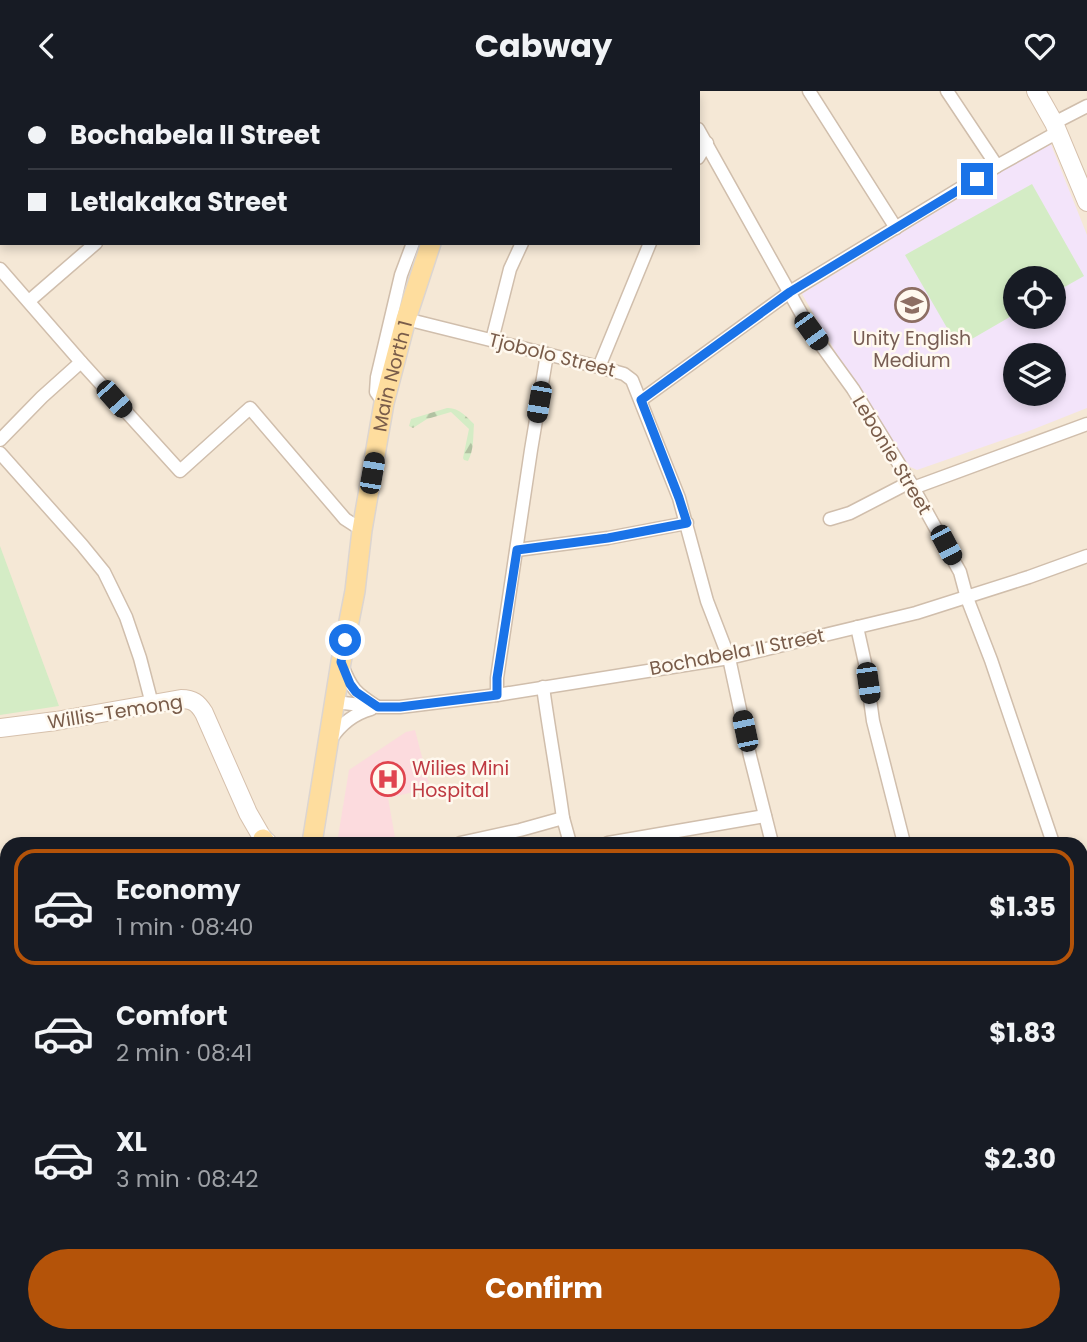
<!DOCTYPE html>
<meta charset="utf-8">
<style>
body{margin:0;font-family:Poppins,sans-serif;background:#20242c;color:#f1f3f6;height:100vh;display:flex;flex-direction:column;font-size:26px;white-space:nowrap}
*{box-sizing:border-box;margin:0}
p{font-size:23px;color:#9ea1a6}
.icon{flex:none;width:38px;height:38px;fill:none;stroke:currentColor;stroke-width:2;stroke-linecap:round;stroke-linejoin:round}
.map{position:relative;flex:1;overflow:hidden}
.sheet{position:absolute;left:0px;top:746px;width:1088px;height:506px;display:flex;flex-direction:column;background:#171b24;border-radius:21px 21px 0 0;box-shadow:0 4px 10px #0003}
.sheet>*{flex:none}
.top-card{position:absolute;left:0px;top:0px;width:700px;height:154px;box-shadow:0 4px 10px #0003;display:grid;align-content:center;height:154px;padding:0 28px;background:#171b24}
.fabs{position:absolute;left:1003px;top:175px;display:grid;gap:14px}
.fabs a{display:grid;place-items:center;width:63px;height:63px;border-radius:50%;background:#171b24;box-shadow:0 4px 10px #0003;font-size:35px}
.end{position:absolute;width:32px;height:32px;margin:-16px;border:9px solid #1a73e8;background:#fff;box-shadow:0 0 0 4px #fff}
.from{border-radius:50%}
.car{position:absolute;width:21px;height:42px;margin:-21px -10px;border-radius:9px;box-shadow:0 0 5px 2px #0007;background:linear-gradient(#222 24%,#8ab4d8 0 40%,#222 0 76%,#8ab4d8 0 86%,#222 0)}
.top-card b{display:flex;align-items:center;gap:24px;height:66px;font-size:26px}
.top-card b+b{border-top:2px solid #363941}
.top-card i{width:18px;height:18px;background:#f1f3f6}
ul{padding:12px 0 0;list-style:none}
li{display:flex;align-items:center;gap:21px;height:116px;margin:0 14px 10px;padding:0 14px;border:4px solid transparent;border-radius:21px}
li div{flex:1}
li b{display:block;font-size:26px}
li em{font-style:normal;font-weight:700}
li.selected{border-color:#b45309}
li>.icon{width:63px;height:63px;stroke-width:1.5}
.primary-button{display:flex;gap:14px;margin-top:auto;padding:14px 28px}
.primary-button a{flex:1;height:80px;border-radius:42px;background:#b45309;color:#fff;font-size:28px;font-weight:700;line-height:80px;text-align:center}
header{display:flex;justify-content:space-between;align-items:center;height:91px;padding:0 28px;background:#171b24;font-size:32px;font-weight:700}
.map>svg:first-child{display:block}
.residential{fill:#f5e8d6;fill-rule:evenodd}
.education{fill:#f3e4fa;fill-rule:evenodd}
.medical{fill:#fcdbde}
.forest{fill:url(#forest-firs)}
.cemetery{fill:url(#cemetery-stones)}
.pitch{fill:#d4ecc5}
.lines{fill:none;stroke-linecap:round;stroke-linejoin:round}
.stream{stroke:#a0d0db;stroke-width:3.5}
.street-casing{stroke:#d0beac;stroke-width:15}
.secondary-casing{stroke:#d6c0ac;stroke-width:20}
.primary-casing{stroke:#dcd5d0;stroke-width:22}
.street{stroke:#fff;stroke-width:12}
.secondary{stroke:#fff;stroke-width:18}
.primary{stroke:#fedd9e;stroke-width:19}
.route{stroke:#1a73e8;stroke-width:9}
.labels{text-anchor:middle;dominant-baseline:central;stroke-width:5;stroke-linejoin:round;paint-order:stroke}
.education-label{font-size:19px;fill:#785e54;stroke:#fff9ef}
.street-label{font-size:19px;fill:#795c4a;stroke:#fff9ef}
.health-label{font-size:19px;fill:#be3a42;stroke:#fff9ef;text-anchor:start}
</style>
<header><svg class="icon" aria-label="back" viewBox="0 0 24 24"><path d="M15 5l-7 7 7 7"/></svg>Cabway<svg class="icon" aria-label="heart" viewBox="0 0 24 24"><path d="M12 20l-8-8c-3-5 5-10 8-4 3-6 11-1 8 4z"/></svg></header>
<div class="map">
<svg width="1087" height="1251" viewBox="0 0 1087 1251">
<defs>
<pattern id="forest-firs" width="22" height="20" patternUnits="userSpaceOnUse" patternTransform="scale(1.75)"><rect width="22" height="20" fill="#d4ecc5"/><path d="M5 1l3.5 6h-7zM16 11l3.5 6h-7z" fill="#b1c2a2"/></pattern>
<pattern id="cemetery-stones" width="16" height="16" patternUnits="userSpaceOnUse" patternTransform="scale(1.75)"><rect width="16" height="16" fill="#d4ecc5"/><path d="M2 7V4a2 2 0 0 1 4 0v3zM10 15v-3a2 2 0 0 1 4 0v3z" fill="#b1c2a2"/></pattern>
</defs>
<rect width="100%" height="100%" fill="#fdf6e8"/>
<path class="residential" d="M0,0H1087V1251H0ZM2,2H698V152H2ZM1015,187H1054V226H1015ZM1015,264H1054V303H1015ZM7,752H1082V1244H7Z"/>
<path class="education" d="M1050,51L1087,144V317L1029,340L917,379L906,374L891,346L846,279L802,203ZM1015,187H1054V226H1015ZM1015,264H1054V303H1015Z"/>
<polygon class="medical" points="415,639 430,697 388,707 396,752 337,752 349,679 406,641"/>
<path class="forest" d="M447,317C458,316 467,326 474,333C473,346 474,359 468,370L464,369L463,367L469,338L451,321L427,328L413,337L409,335L411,328Z"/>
<polygon class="cemetery" points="303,1244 423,1244 429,1251 303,1251"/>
<g class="pitch">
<polygon points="1032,93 1084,185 1054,202 1054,187 1015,187 1015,223 958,256 905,164"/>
<polygon points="0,455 59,615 0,624"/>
</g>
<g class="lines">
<g class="stream">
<polyline points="0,1138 7,1143"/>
<polyline points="255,1244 259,1251"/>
</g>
<g class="street-casing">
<g id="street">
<polyline points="377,0 377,2"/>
<polyline points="676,0 677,2"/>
<polyline points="809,0 896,137"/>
<polyline points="947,0 997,75"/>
<polyline points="264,2 267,0"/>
<polyline points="608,2 609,0"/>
<polyline points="1054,32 1087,15"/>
<polyline points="698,38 811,240 853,298 910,391 960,481 967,507 991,569 1053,752"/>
<polyline points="698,67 707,52"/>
<polyline points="0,178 81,271 180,380 250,317 345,428 362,439"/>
<polyline points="29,210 96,152"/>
<polyline points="406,228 599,276 624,283 632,289 679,407 707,510 729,567 750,665 772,752"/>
<polyline points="492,249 510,178 522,152"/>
<polyline points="599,276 650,152"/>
<polyline points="641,309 790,201 997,75 1058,41"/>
<polyline points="384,312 376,301 377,286 401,184 413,152"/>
<polyline points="0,349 42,306 81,271"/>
<polyline points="0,362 82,454 104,481 126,526 140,567 152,613"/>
<polyline points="913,397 1087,333"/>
<polyline points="830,428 850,422 910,391"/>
<polyline points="517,459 608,447 687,432"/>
<polyline points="857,536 865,572 873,630 904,752"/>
<path d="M342,574C351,598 356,602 376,615"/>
<path d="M543,596C549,640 557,683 563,727"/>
<polyline points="497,604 497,587 531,359 547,263"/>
<polyline points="335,611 378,616 400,616 497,604 729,567 916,522 1029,486 1087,465"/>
<path d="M331,648C341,633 353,623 371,618"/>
<polyline points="460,752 520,739 563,727 570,752"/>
<polyline points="608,752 765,725"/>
<polyline points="1082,780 1087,778"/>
<polyline points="1082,843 1087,855"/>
<polyline points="1082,886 1087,884"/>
<polyline points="1082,994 1087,991"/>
<polyline points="0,1056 7,1043"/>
<polyline points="1082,1166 1087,1174"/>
<polyline points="163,1244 181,1251"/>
<polyline points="858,1244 858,1251"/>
<polyline points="987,1244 988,1251"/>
<polyline points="142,1251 144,1244"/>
<polyline points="550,1251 555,1244"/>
</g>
</g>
<g class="secondary-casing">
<g id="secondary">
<polyline points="1036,0 1054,32 1087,111"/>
<path d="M0,637L56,630L181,608C193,608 198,612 204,622L248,722L263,748L268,752"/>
</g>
</g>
<g class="primary-casing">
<g id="primary">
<polyline points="502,2 503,0"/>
<polyline points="263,748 266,752"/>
<path id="s1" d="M312,752L341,571L355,500L362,439L384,312L406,228L431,152"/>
<polyline points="227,1251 228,1244"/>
</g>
</g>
<use href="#street" class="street"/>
<use href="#secondary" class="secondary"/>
<use href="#primary" class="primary"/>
</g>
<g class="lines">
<polyline class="route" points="345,549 341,571 350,593 356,601 378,616 400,616 497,604 497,587 517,459 608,447 687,432 679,407 641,309 790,201 977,88"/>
</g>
<defs>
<g id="school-ring" transform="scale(1.75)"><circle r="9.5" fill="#fff9ef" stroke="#8d6e63" stroke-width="1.5"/><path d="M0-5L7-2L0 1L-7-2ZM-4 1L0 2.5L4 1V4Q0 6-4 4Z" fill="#8d6e63"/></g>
<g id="hospital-ring" transform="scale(1.75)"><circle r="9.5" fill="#fff9ef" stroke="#e0444e" stroke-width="1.5"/><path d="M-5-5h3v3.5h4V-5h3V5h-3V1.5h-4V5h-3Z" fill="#e0444e"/></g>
</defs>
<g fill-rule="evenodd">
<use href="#school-ring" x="912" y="214"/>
<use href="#hospital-ring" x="388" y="688"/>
</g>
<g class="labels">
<g class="education-label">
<text x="912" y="247">Unity English<tspan x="912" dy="22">Medium</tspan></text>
</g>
<g class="street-label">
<text transform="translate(552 264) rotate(14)">Tjobolo Street</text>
<text stroke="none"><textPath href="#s1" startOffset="474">Main North 1</textPath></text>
<text transform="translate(892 364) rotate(59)">Lebonie Street</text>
<text transform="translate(737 561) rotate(-11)">Bochabela II Street</text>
<text transform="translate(115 621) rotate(-9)">Willis-Temong</text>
</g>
<g class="health-label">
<text x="412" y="677">Wilies Mini<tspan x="412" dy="22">Hospital</tspan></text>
</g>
</g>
</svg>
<div class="fabs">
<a><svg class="icon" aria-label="locate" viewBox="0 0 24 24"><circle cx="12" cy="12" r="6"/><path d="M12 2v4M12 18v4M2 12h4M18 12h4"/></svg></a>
<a><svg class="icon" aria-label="layers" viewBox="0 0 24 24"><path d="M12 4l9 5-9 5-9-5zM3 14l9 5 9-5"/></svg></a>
</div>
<i class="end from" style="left:345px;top:549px"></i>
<i class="end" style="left:977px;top:88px"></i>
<i class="car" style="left:811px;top:240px;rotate:144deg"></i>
<i class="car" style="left:114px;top:308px;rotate:138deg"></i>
<i class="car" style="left:539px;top:311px;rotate:190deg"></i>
<i class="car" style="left:372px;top:382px;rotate:10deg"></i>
<i class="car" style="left:946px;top:454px;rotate:152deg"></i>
<i class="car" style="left:868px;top:592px;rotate:172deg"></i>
<i class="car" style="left:745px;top:640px;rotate:348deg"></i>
<div class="top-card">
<b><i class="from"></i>Bochabela II Street</b>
<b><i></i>Letlakaka Street</b>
</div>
<section class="sheet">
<ul>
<li class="selected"><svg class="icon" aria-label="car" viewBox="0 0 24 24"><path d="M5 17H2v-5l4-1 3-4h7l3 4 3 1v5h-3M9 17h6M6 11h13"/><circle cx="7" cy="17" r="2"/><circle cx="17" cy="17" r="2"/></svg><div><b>Economy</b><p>1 min · 08:40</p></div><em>$1.35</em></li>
<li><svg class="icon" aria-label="car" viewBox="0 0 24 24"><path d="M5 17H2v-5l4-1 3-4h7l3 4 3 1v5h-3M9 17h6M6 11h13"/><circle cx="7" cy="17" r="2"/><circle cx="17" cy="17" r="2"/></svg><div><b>Comfort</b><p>2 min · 08:41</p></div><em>$1.83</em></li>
<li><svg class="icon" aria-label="car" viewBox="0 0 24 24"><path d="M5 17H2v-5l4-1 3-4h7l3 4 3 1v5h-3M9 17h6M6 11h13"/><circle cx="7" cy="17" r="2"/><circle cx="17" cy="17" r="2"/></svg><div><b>XL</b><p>3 min · 08:42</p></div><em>$2.30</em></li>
</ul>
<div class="primary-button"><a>Confirm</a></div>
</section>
</div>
